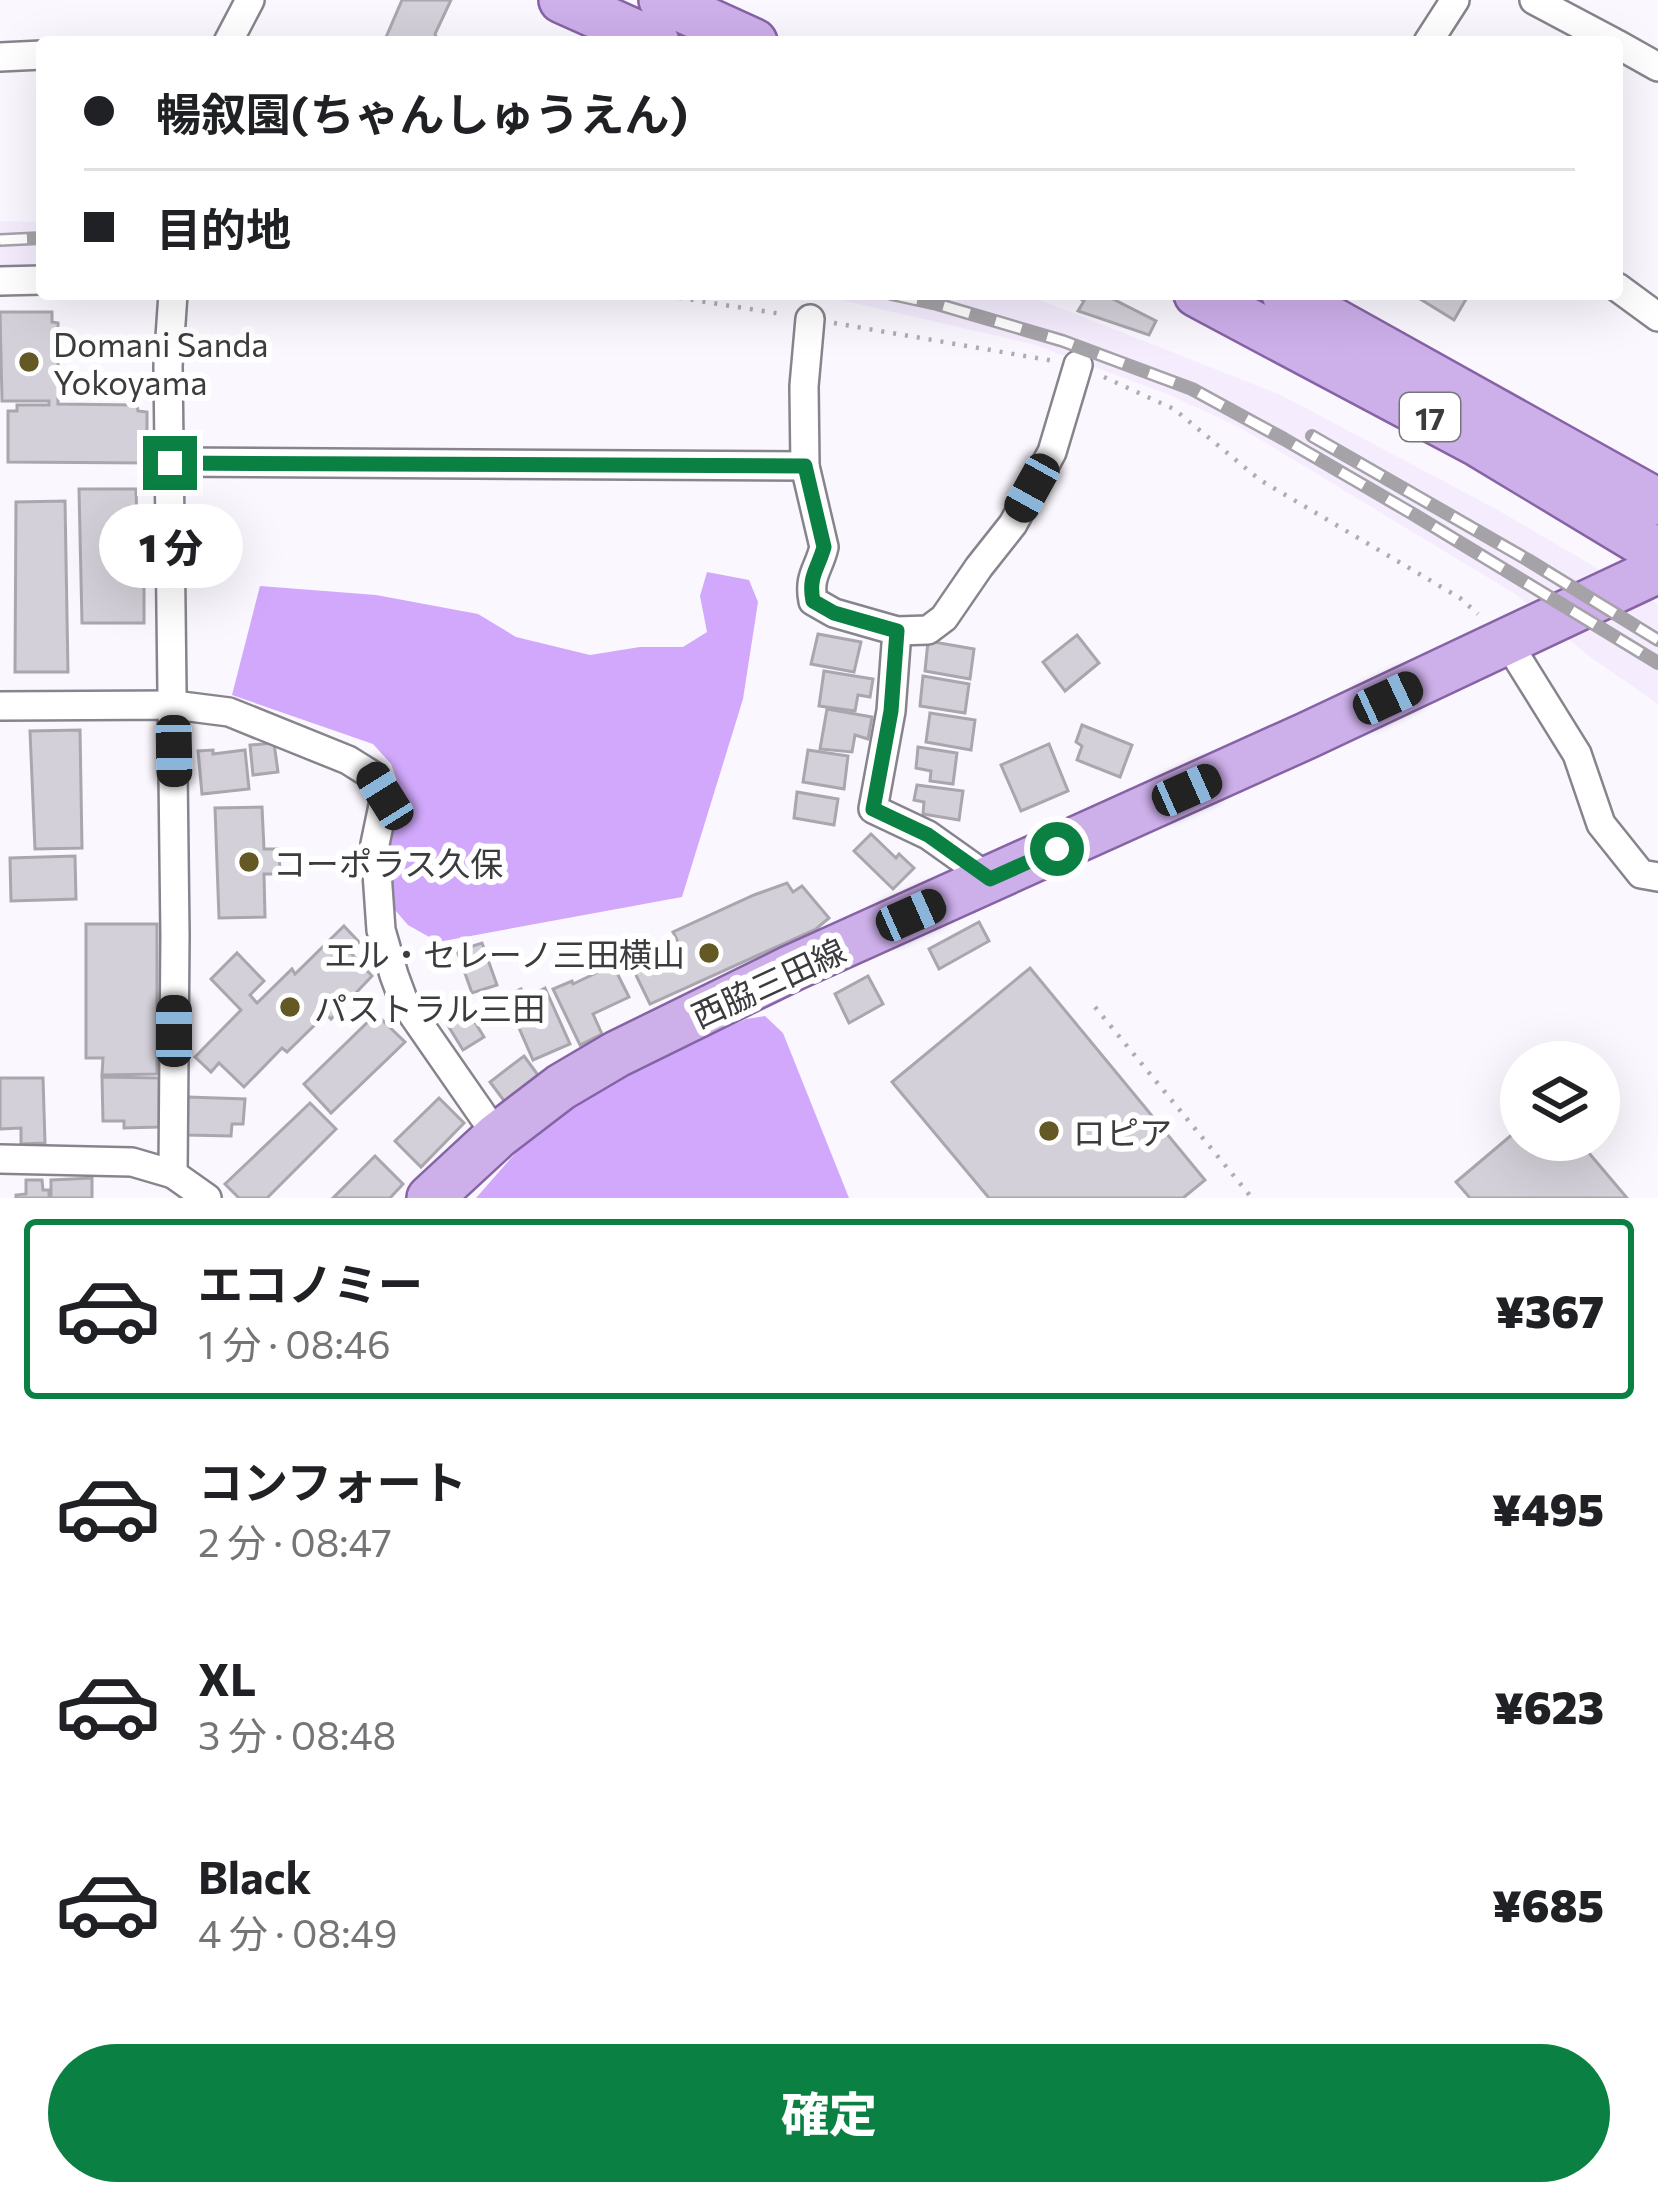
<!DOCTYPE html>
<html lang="ja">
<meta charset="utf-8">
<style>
body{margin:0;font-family:Commissioner,"Noto Sans JP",sans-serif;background:#f6f6f6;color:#202124;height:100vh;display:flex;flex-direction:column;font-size:45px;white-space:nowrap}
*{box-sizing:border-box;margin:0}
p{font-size:39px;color:#757577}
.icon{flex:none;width:66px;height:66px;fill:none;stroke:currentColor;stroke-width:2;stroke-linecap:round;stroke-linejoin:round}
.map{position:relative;height:1198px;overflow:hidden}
.side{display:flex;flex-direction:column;background:#fff;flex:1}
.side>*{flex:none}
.top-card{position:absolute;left:36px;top:36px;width:1587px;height:264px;border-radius:12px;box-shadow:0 12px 48px #0002;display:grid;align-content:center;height:264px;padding:0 48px;background:#fff}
.fabs{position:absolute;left:1500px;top:1041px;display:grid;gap:24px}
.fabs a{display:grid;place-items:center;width:120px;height:120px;border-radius:50%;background:#fff;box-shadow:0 12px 48px #0002;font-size:60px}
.end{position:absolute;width:54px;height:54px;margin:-27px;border:15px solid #0b8043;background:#fff;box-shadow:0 0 0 6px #fff}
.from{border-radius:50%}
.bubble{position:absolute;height:84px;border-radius:42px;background:#fff;box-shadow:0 12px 48px #0002;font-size:39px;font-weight:800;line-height:84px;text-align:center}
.car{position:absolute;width:36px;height:72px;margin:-36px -18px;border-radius:15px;box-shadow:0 0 9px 3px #0007;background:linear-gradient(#222 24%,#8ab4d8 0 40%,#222 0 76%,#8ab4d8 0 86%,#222 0)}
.top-card b{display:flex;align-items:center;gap:42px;height:114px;font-size:45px}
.top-card b+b{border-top:3px solid #e0e0e0}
.top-card i{width:30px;height:30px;background:#202124}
ul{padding:21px 0 0;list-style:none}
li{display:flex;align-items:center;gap:36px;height:180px;margin:0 24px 18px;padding:0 24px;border:6px solid transparent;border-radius:12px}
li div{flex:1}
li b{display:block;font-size:45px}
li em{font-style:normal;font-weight:800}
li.on{border-color:#0b8043}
li>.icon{width:108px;height:108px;stroke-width:1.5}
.action{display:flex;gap:24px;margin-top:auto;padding:24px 48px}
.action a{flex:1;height:138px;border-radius:72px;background:#0b8043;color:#fff;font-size:48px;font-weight:800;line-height:138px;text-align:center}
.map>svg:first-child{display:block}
.built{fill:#f5edfe}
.water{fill:#d1a8fb}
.building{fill:#d4d0d9;stroke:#aaa6ae;stroke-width:3}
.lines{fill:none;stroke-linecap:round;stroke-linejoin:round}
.minor-casing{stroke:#88848d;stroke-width:32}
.primary-casing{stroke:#8563a5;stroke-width:50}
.path{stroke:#afacb2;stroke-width:4.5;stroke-dasharray:3 9;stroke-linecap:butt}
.minor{stroke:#fff;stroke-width:27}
.primary{stroke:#cdafea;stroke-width:45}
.rail-casing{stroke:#a5a2a8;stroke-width:14}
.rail{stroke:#fff;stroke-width:9;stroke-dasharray:27;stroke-linecap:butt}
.route{stroke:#0b8043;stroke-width:15}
.poi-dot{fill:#645925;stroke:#fff;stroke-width:4.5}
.labels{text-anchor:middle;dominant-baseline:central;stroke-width:12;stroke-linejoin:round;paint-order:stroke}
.shield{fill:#fff;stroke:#767678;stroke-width:3}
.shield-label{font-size:30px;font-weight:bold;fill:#3c3b3e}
.poi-label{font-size:33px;fill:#3c3b3e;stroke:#fff;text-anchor:start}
.street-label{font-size:33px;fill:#3c3b3e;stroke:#fff}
</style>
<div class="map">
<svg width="1658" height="1198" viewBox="0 0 1658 1198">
<rect width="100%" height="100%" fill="#fbf7ff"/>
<g class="built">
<polygon points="0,221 42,222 42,271 0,271"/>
<polygon points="815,294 1025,294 1281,395 1498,510 1658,604 1658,704 1586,654 1515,594 1241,428 1165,393 1032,344"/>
</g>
<g class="water">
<polygon points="707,572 749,580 758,602 743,699 682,897 438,942 408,925 388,902 385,853 402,794 391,764 373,744 232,695 260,586 376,595 478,614 516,637 590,655 640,647 683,647 707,632 700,596"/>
<polygon points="765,1016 783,1033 849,1198 476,1198 527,1140 608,1080 746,1019"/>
</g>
<g class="building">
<polygon points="402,0 451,0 435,34 438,42 384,42"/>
<polygon points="1081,294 1103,294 1156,321 1149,335 1078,311 1084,301 1079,298"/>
<polygon points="1412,294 1469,294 1454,320"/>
<polygon points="0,312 52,312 52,322 58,323 58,404 137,405 138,411 147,412 147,463 8,462 8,411 17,411 17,405 49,405 49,401 2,401"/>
<polygon points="79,489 136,489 137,523 144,525 144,623 82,623"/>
<polygon points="65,501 68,672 15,672 16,502"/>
<polygon points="818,634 861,642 854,672 811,664"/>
<polygon points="1077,635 1099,663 1065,691 1043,662"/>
<polygon points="928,641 974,649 970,679 925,671"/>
<polygon points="824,671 873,679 870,697 858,695 855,711 819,706"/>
<polygon points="923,676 969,684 965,713 920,706"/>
<polygon points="827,709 872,717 868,739 855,735 852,752 820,749"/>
<polygon points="930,713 975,720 971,750 926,742"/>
<polygon points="1082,725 1132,745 1120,777 1077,760 1082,746 1076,742"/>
<polygon points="80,730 82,848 35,849 30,731"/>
<polygon points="274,743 278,772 253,775 250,745"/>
<polygon points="1049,744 1068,791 1021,811 1001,765"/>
<polygon points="918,747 957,753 953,784 930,781 931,771 916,768"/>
<polygon points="213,750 213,754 245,750 249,789 202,794 198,751"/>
<polygon points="808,750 848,756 844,789 803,782"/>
<polygon points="917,785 963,791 959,820 923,814 924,802 914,800"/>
<polygon points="797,792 838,799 834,825 794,818"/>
<polygon points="262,807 264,849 279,849 280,874 264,874 265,917 219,918 215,808"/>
<polygon points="871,834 896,858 899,854 914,868 893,889 854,851"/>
<polygon points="75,856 76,899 11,901 10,858"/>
<polygon points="787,883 793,892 802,886 829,918 816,929 650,1004 630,963 678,942 673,932 754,895"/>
<polygon points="979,922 989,941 939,969 929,949"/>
<polygon points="86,924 157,924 157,1074 102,1075 103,1058 86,1058"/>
<polygon points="344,926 359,942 350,952 372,976 331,1019 326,1014 287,1052 282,1048 244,1087 219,1063 211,1072 195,1057 241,1010 211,979 237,953 264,981 250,995 257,1003 292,969 295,974"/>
<polygon points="482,943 497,985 472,993 457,951"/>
<polygon points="613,965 629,997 593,1014 602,1034 580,1045 553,989 572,981 573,984"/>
<polygon points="1030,968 1205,1180 1183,1198 989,1198 892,1082"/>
<polygon points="868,976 883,1004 849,1023 835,994"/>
<polygon points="545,988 570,1044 533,1060 505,996 521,989 526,998"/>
<polygon points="468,1011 484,1037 463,1050 447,1024"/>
<polygon points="376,1014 405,1042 331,1113 304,1084"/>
<polygon points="524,1056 538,1075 505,1102 490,1082"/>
<polygon points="102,1077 159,1078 159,1127 124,1128 124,1121 103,1121"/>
<polygon points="0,1078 43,1078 45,1143 21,1144 21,1128 0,1129"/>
<polygon points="188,1097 245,1099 243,1124 232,1124 231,1136 187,1135"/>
<polygon points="439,1098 464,1123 421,1167 395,1141"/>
<polygon points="310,1103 336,1129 267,1198 239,1198 225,1184"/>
<polygon points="1521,1127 1521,1140 1578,1140 1627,1198 1470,1198 1456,1182"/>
<polygon points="375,1156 403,1184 390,1198 333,1198"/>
<polygon points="92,1178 92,1198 51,1198 51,1180"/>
<polygon points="26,1180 42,1180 43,1190 49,1190 49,1198 16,1198 16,1195 26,1194"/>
</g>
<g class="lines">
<g class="minor-casing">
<g id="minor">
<polyline points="1534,0 1613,42"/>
<polyline points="228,42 250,0"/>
<polyline points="1428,42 1455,0"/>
<polyline points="1617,44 1658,67"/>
<polyline points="0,57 42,55"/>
<polyline points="0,281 42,280"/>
<polyline points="1617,287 1658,317"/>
<polyline points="173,294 168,366 175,935 173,1174"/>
<polyline points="170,462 805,466 804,386 810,319"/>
<path d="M805,466L824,547C819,569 808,576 813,601L834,613L897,631L928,630L944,618L979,567L1013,524L1052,452L1078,365"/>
<polyline points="897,631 891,711 873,809 928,835 990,879"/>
<polyline points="1508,643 1577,754 1601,824 1641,874 1658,877"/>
<polyline points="0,706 174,705 229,712 348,760 372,775 385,796 375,844 381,930 394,975 404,1002 497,1136"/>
<polyline points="0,1159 132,1162 173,1174 207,1198"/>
</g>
</g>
<g class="primary-casing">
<g id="primary">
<polyline points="562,0 656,42"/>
<polyline points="662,0 754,42"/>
<polyline points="1197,294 1479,444 1658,552"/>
<polyline points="1285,294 1658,502"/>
<polyline points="430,1198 497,1136 561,1087 617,1054 792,968 1308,735 1658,570"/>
</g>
</g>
<g class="path">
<polyline points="655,294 782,314"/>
<polyline points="834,323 1054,361"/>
<polyline points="1104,377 1174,409 1260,480 1460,598 1478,614"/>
<polyline points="1095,1007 1252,1198"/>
</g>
<use href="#minor" class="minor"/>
<use href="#primary" class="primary"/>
<g class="rail-casing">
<g id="rail">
<polyline points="0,240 42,238"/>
<polyline points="891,294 937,304 1063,341 1192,389 1284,439 1413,514 1658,663"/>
<polyline points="1312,436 1528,560 1658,640"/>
</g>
</g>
<use href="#rail" class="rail"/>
</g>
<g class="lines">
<path class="route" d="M170,463L805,466L824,547C818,569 808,576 813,601L834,613L897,631L891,711L873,809L928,835L990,879L1057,849"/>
</g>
<g class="poi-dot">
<circle cx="29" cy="362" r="12"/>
<circle cx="249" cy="862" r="12"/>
<circle cx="709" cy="953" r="12"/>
<circle cx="290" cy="1007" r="12"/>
<circle cx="1049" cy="1131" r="12"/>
</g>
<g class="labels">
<rect class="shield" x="1400" y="393" width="60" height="48" rx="9"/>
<g class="shield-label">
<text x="1430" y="417">17</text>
</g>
<g class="poi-label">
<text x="53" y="343">Domani Sanda<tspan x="53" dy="38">Yokoyama</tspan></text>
<text x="273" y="862">コーポラス久保</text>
<text x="685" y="953" text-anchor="end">エル・セレーノ三田横山</text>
<text x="314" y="1007">パストラル三田</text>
<text x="1073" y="1131">ロピア</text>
</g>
<g class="street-label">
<text transform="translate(768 982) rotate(-25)">西脇三田線</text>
</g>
</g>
</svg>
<div class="fabs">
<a><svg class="icon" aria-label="layers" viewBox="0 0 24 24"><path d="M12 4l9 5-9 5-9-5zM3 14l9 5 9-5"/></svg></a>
</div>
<i class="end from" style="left:1057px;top:849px"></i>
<i class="end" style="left:170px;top:463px"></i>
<div class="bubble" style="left:99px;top:504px;width:144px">1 分</div>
<i class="car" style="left:1032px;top:488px;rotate:209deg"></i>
<i class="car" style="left:1388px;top:698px;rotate:65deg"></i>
<i class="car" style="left:174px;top:751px;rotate:179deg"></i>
<i class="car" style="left:1187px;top:790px;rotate:66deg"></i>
<i class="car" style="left:385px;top:796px;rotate:328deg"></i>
<i class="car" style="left:911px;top:915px;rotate:66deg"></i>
<i class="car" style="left:174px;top:1031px;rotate:0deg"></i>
<div class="top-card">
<b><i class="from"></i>暢叙園(ちゃんしゅうえん)</b>
<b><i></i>目的地</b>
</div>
</div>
<section class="side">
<ul>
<li class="on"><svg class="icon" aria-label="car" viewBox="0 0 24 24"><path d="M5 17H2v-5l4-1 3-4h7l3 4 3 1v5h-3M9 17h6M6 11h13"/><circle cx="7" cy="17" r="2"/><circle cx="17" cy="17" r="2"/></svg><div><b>エコノミー</b><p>1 分 · 08:46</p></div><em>¥367</em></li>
<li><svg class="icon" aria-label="car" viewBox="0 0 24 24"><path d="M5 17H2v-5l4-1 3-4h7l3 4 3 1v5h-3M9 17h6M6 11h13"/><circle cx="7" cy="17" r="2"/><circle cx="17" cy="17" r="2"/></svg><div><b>コンフォート</b><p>2 分 · 08:47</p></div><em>¥495</em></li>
<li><svg class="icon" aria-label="car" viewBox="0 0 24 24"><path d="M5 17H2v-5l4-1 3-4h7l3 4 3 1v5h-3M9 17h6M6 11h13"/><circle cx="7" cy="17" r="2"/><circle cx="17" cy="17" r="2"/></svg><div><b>XL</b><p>3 分 · 08:48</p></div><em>¥623</em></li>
<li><svg class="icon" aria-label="car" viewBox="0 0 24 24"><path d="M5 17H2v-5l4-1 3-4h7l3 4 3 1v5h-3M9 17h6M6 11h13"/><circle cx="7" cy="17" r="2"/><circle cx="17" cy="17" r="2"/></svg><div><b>Black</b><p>4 分 · 08:49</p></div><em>¥685</em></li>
</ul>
<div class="action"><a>確定</a></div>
</section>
